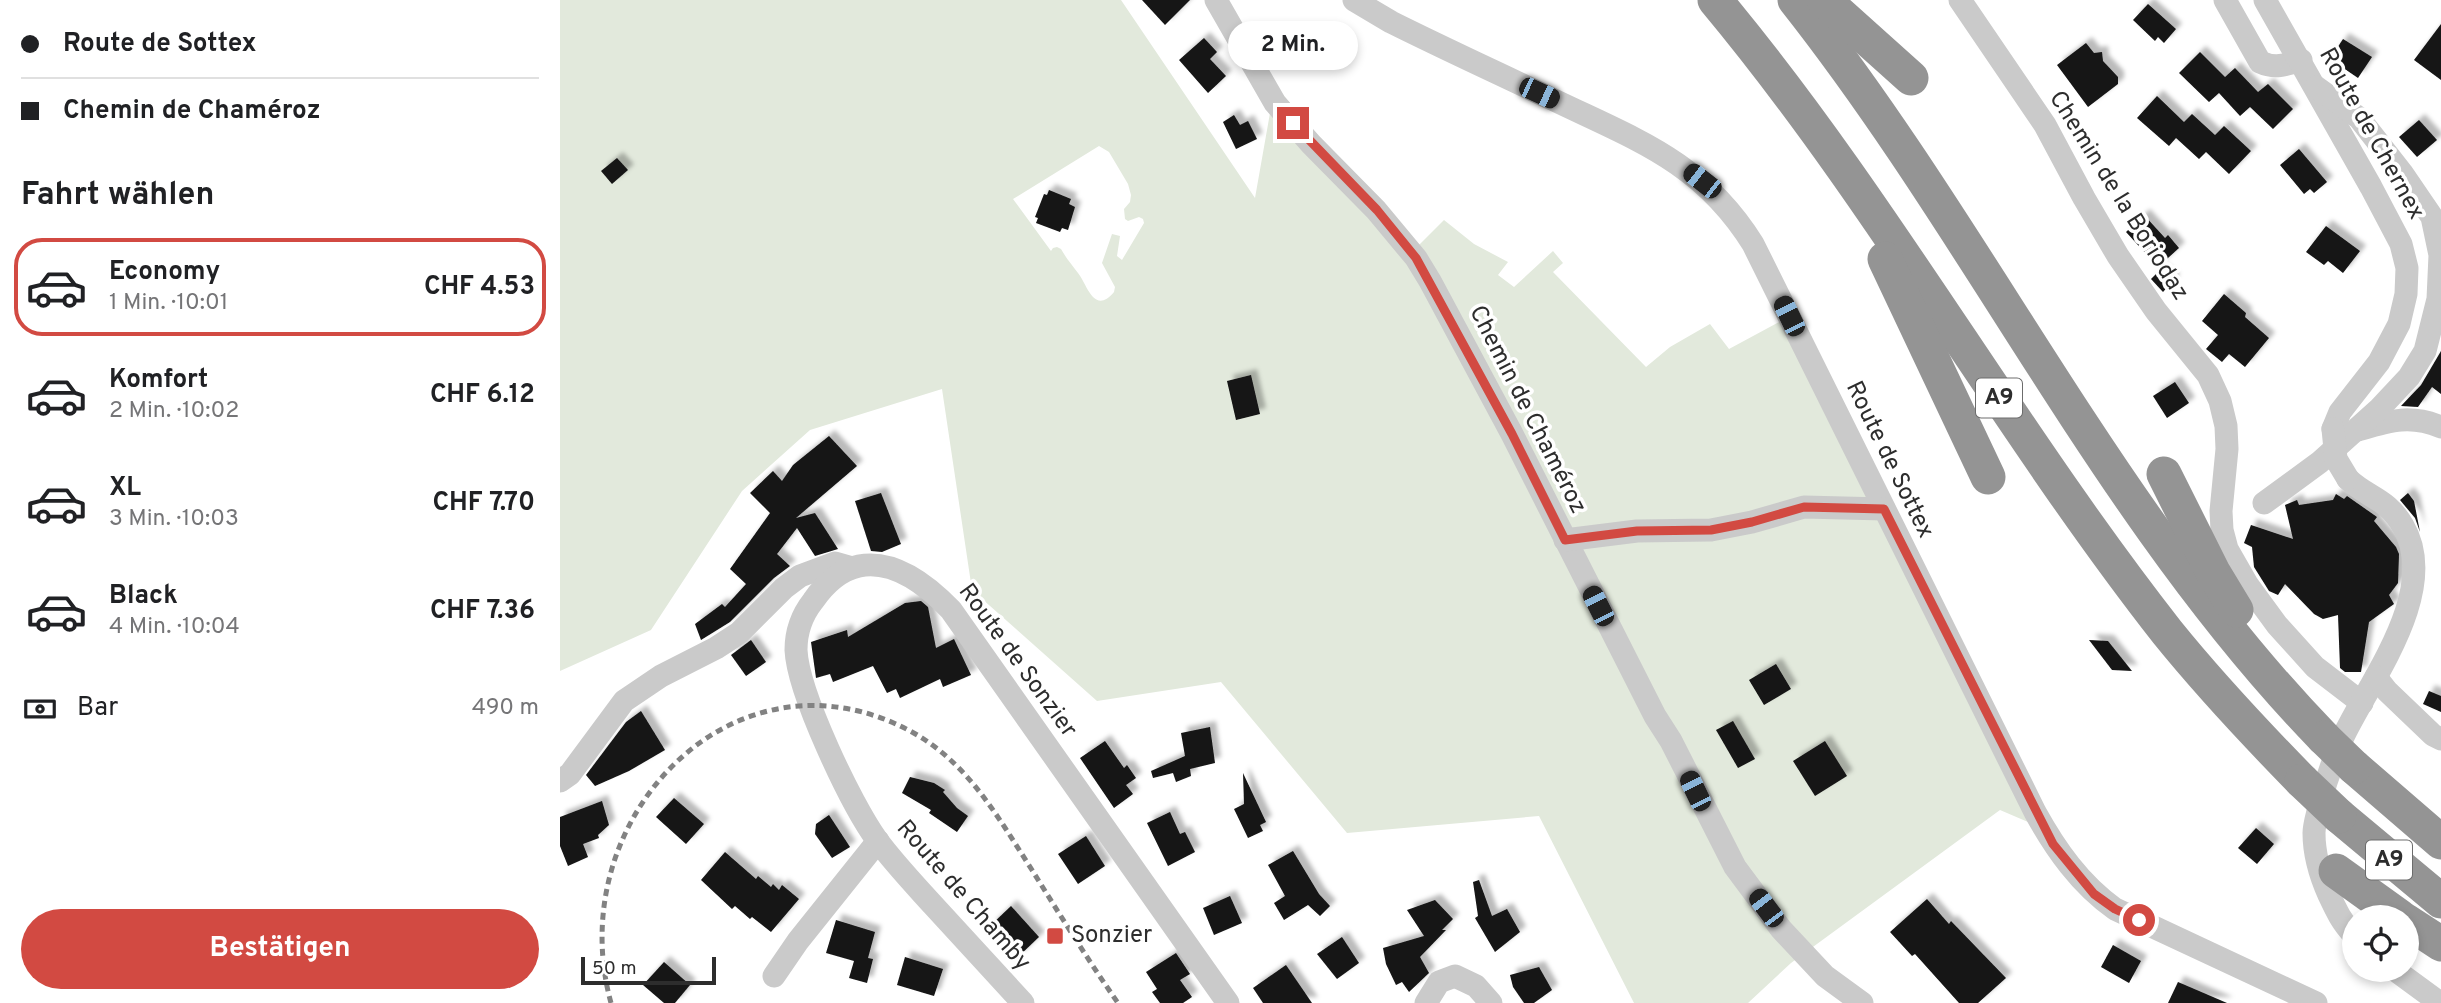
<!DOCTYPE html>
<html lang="de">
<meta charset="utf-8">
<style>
body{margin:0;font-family:Overpass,sans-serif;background:#f6f6f6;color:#202124;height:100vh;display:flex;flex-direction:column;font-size:26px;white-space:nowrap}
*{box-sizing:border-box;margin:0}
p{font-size:23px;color:#757577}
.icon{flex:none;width:38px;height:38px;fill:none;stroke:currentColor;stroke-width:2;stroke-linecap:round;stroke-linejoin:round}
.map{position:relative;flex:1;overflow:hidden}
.sheet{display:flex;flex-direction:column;background:#fff;width:560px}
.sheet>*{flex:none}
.guide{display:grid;align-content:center;height:154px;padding:0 21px;background:#fff}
.tools{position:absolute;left:1782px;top:905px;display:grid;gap:14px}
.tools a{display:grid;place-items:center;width:77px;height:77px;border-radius:50%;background:#fff;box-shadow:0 4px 10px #0003;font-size:35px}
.scale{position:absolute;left:21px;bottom:18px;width:135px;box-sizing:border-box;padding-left:7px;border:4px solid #2d2d2d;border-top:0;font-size:19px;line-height:24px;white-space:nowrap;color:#2d2d2d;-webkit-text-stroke:5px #fff;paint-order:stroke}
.end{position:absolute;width:32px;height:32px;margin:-16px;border:9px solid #d24a42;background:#fff;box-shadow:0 0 0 4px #fff}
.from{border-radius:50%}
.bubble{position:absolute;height:49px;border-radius:24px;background:#fff;box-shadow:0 4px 10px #0003;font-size:23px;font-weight:700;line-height:49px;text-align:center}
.car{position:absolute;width:21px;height:42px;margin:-21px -10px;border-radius:9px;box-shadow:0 0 5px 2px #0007;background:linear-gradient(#222 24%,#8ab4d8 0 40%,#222 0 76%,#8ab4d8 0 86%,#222 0)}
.guide b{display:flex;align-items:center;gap:24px;height:66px;font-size:26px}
.guide b+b{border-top:2px solid #e0e0e0}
.guide i{width:18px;height:18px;background:#202124}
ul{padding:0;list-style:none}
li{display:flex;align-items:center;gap:21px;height:98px;margin:0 14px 10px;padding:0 7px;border:4px solid transparent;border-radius:28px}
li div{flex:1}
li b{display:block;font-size:26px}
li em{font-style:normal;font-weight:700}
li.selected{border-color:#d24a42}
li>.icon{width:63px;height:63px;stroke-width:1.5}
h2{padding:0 21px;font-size:32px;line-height:84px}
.pay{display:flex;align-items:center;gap:18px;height:77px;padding:0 21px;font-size:26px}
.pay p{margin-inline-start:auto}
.primary-button{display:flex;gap:14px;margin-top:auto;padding:14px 21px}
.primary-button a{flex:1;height:80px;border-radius:42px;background:#d24a42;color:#fff;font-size:28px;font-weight:700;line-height:80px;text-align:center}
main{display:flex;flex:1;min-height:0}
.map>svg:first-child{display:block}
.green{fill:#e2e9dc;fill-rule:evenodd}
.building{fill:#141414;filter:url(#shadow)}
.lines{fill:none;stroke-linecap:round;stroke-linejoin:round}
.minor{stroke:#cacaca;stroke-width:23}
.highway{stroke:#949494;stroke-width:35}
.rail{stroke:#828282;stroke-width:5;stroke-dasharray:7 5;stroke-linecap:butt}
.minor-bridge{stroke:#cacaca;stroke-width:23}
.highway-bridge{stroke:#949494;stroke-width:35}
.route{stroke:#d24a42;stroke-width:9}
.poi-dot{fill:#d24a42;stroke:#fff;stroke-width:2.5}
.labels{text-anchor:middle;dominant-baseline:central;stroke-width:7;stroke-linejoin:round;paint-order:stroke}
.shield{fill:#fff;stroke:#6c6c6c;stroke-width:2}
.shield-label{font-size:23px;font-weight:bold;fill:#2d2d2d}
.street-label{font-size:24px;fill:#2d2d2d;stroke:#fff}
.poi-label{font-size:24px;fill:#2d2d2d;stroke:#fff;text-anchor:start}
</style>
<main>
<section class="sheet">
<div class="guide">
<b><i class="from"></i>Route de Sottex</b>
<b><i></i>Chemin de Chaméroz</b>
</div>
<h2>Fahrt wählen</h2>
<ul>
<li class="selected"><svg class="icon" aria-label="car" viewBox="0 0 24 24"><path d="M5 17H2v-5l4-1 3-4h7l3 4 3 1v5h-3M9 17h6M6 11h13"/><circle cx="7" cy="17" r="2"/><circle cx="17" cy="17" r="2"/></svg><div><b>Economy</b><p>1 Min. · 10:01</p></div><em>CHF 4.53</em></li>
<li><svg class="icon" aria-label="car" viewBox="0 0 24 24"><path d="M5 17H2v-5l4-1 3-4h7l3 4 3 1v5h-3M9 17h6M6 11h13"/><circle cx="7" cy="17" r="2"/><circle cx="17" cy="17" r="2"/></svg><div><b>Komfort</b><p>2 Min. · 10:02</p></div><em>CHF 6.12</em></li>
<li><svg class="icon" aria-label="car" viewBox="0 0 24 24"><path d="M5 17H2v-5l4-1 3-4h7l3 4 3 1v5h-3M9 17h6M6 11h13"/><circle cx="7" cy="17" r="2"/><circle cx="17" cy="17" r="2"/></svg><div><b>XL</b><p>3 Min. · 10:03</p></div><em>CHF 7.70</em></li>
<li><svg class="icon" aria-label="car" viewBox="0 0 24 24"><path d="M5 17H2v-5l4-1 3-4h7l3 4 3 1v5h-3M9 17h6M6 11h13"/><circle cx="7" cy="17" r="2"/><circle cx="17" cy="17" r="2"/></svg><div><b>Black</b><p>4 Min. · 10:04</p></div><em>CHF 7.36</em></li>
</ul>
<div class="pay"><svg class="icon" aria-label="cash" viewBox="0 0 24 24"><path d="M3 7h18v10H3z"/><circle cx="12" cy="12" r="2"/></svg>Bar<p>490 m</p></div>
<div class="primary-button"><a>Bestätigen</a></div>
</section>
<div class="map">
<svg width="1881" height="1003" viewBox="0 0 1881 1003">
<defs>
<filter id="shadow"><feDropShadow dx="6" dy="-6" stdDeviation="2" flood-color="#0004"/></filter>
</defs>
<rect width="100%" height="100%" fill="#fff"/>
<path class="green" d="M0,0H561L695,198L710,113L719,90L855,249L884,220L914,244L948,262L938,275L954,287L993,251L1003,263L993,272L1086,367L1110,347L1150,324L1169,349L1221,321L1468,822L1440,810L1231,963L1188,1003H1074L979,816L787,833L661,682L537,701L412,590L382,389L250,430L182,491L91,630L0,671ZM539,146L549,152L568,184L571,195L570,202L564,209L565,219L568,221L579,217L583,219L584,223L562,260L557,256L560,236L552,234L542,263L555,287L554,292C534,316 527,284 518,273C512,265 506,258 501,249L497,247L493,248L491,251L453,199Z"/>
<g class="building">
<polygon points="582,0 630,0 605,25"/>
<polygon points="1588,4 1616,29 1604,43 1598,37 1595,41 1573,20"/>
<polygon points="1881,24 1881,80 1854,60"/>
<polygon points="644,38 657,52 650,59 666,76 648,93 619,60"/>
<polygon points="1783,39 1812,57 1798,78 1770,59"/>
<polygon points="1526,43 1534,53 1542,52 1543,61 1558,77 1558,84 1528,107 1497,65"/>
<polygon points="1640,52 1665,77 1675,68 1698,92 1708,84 1733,109 1713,129 1690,107 1680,116 1659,93 1649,102 1619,73"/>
<polygon points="1597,96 1624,122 1632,114 1655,135 1664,126 1691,151 1669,174 1646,152 1639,159 1616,138 1609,146 1577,118"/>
<polygon points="674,115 680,125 688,121 697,139 676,149 663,122"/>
<polygon points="1859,120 1877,140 1857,157 1839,137"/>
<polygon points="1739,149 1767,182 1754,193 1750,189 1744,194 1720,165"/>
<polygon points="57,158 68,170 52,184 41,171"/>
<polygon points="489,190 511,199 509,204 515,207 508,230 502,228 500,232 476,223 478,218 475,217 484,194 487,195"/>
<polygon points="1584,215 1605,238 1608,235 1619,248 1598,267 1566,232"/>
<polygon points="1766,226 1800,251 1783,273 1768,261 1764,265 1746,252"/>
<polygon points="1601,269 1614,280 1603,292 1591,279"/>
<polygon points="1664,294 1686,313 1685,317 1709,338 1685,367 1669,354 1662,362 1646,349 1658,335 1642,321"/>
<polygon points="1881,351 1881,394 1872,387 1858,407 1841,406 1861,385"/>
<polygon points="691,375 700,414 676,420 667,381"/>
<polygon points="1615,382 1629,403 1607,418 1593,396"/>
<polygon points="269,436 297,466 236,518 255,513 278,549 255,556 237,528 217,554 230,566 214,578 170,622 141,640 135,624 162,604 165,607 186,584 170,569 210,513 190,493 213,471 222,481 233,465"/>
<polygon points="321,493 341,544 322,552 311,551 295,501"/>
<polygon points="1848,493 1854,501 1860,532 1855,518 1840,500"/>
<polygon points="1776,494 1784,499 1787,496 1817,517 1814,521 1836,547 1839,554 1838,583 1829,595 1834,604 1809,622 1801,672 1785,672 1780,668 1778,615 1763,619 1754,614 1725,584 1718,595 1709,591 1694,567 1692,547 1684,543 1691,525 1733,539 1725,505 1737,500 1739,505 1773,500"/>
<polygon points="361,601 368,607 376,648 394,639 411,675 383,687 380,679 340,698 336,689 327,693 313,666 273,682 270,674 256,678 251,642 287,630 288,637 345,603"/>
<polygon points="191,640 206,662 186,676 171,655"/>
<polygon points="1529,640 1548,641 1572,671 1552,670"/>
<polygon points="1216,664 1231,689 1204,705 1189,680"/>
<polygon points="1869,691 1881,696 1881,712 1863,704"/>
<polygon points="81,711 105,750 69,771 35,786 26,775 66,722"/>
<polygon points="1173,721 1195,759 1178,768 1156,730"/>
<polygon points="650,727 655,763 630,769 631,776 616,782 613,773 593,778 591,771 625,756 621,733"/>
<polygon points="545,741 564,768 567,765 576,778 566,785 573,794 554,808 520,758"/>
<polygon points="1265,741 1287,776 1255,796 1233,761"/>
<polygon points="683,773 706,822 700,825 703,831 688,838 674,809 684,804"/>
<polygon points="350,777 374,783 385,790 383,792 397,808 408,816 397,832 369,813 371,810 342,793"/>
<polygon points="114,798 144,824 126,844 96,817"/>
<polygon points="42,801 49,825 38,835 39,838 23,844 28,857 8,866 0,846 0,817"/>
<polygon points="610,812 620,834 625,832 635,852 608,866 587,823"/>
<polygon points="269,815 290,847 272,858 255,834 256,824"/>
<polygon points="1696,828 1714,844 1697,864 1678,848"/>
<polygon points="526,836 545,866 518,884 498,854"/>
<polygon points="733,851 759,894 770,906 760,916 748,905 724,920 714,903 725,896 708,865"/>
<polygon points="165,852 196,879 198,876 211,887 213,884 219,890 222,885 239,899 211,932 192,917 190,919 175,906 172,909 141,880"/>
<polygon points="919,880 932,916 947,909 960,932 935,952 915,918 918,916 913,882"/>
<polygon points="670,896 682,923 654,935 643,908"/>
<polygon points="1367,899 1389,924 1391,921 1446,978 1418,1003 1399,1003 1355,954 1352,956 1330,932"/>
<polygon points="875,900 893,919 882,930 886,930 860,957 869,973 849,992 842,982 836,985 826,964 823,948 864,936 847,910"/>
<polygon points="451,906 479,937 458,957 430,926"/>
<polygon points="276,920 315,932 308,958 313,959 307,983 289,978 294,961 266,953"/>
<polygon points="782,937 799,963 777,979 757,954"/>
<polygon points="1553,945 1581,961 1569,983 1541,967"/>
<polygon points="616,953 630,974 620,980 632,997 623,1003 600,1003 592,992 597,989 586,972"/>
<polygon points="345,957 383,969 374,996 337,985"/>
<polygon points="104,962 130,985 115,1003 104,1003 83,985"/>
<polygon points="726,965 752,1003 703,1003 693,988"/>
<polygon points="979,967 992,990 974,1003 964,1003 953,987 950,975"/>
<polygon points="1618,982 1667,1003 1608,1003"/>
</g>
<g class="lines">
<g class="minor">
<polyline points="656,0 715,103 751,144 816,210 856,258 870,281 952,434 1095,716 1111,741 1175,867 1221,929 1265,976 1302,1003"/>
<path d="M794,0L831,22C885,49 940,74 994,100C1077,140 1142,162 1193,244L1475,812C1496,850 1520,884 1555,909L1756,1003"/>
<polyline points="1400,0 1485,125 1524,198 1558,256 1596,311 1648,375 1660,401 1666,426 1667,449 1661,511 1662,530 1667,549 1687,584 1717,625 1755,667 1802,703"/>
<path d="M1665,0L1700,62C1715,69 1726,65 1741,60"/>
<polyline points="1705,0 1811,187 1841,244 1847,268 1846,294 1839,324 1819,362 1780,412 1773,429"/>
<path d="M1798,430C1829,421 1850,414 1881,427"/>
<path d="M1788,479C1808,498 1827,498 1843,526C1881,591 1810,680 1783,737C1773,760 1765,783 1759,807C1757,816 1754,825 1754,833C1754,855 1760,875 1769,895C1776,910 1782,923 1794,935"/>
<polyline points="1704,503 1760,462 1819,409 1849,377 1865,351 1878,299 1880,255 1872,217 1842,173 1799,118 1756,87"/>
<polyline points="1005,540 1077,531 1151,530 1192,522 1244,507 1324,509"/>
<polyline points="1816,677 1827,691 1873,735 1881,739"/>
<polyline points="0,781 10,774 64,701 101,676 156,648 179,633 224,588 240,576 275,563 289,567"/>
<polyline points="1835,970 1880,1003"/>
<polyline points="214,976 238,941 318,841"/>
<path d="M463,1003C433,970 403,938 373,905C354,884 334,863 317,840C291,804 238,693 236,650C236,632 242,615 253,601C264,585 280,570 299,566C335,559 368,586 391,610L668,1003"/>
<polyline points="866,1003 879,982 895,976 916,986 931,1003"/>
</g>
<g class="highway">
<path d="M1155,0C1321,199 1447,428 1607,632C1649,684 1695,733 1742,781"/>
<path d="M1235,0C1423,238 1551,519 1764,738"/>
<polyline points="1264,0 1351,78"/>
<polyline points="1325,259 1428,477"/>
<polyline points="1604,474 1653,572 1676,610"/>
<polyline points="1794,767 1881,842"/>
<polyline points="1779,816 1881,901"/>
<polyline points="1776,871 1840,917"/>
<polyline points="1846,921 1881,944"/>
</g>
<path class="rail" d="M51,1003C0,818 176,636 352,732C408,763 438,817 472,870C500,915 528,960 558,1003"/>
<polyline class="minor-bridge" points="1773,429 1776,459 1788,479"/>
<g class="highway-bridge">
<polyline points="1764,738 1794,767"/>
<polyline points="1742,781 1779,816"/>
</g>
</g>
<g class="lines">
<polyline class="route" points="733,123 817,210 856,258 952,434 1005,540 1077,531 1151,530 1192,522 1244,507 1324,509 1493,844 1534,894 1555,909 1579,920"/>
</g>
<rect class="poi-dot" x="486" y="927" width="18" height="18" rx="3.5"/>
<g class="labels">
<g class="shield">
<rect x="1416" y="378.5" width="46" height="39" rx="5"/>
<rect x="1806" y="840.5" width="46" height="39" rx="5"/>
</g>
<g class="shield-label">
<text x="1439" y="398">A9</text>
<text x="1829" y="860">A9</text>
</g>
<g class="street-label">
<text transform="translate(1811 134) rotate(61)">Route de Chernex</text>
<text transform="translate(1558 196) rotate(58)">Chemin de la Boriodaz</text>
<text transform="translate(967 410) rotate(63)">Chemin de Chaméroz</text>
<text transform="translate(1329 460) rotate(64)">Route de Sottex</text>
<text transform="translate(457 661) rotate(54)">Route de Sonzier</text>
<text transform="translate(403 896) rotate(49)">Route de Chamby</text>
</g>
<g class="poi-label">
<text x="511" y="936">Sonzier</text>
</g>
</g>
</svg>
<div class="tools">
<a><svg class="icon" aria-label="locate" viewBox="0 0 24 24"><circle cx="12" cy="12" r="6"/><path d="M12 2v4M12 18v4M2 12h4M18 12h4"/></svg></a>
</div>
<div class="scale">50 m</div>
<i class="end from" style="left:1579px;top:920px"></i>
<i class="end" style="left:733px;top:123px"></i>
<div class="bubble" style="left:668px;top:21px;width:130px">2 Min.</div>
<i class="car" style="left:979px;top:93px;rotate:115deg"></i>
<i class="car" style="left:1142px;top:181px;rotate:308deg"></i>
<i class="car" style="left:1229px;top:316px;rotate:334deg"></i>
<i class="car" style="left:1038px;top:606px;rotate:333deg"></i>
<i class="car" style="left:1135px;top:791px;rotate:334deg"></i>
<i class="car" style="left:1206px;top:908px;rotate:323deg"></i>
</div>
</main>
